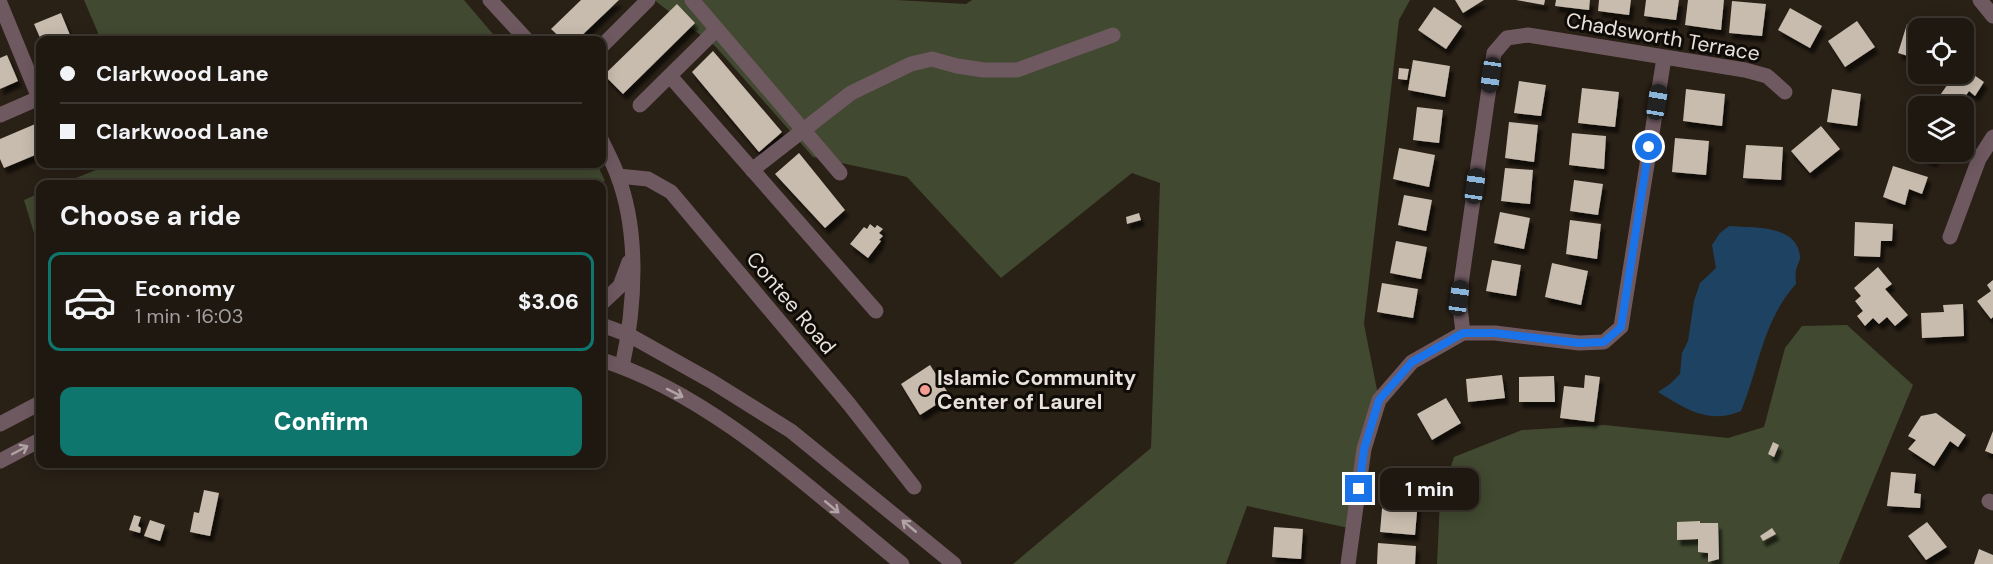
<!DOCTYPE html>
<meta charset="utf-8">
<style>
body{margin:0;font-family:"DM Sans",sans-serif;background:#2c251e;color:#f1f3f6;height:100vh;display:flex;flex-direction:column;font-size:22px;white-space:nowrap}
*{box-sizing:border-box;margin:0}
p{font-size:20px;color:#a1a09f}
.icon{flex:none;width:33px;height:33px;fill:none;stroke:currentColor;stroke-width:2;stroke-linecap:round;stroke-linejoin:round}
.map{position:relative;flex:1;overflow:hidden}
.side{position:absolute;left:36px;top:180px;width:570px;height:288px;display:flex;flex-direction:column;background:#1f1810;border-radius:12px;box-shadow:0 3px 15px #0003,0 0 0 2px #3c3730}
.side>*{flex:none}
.top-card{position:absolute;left:36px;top:36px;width:570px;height:132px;border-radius:12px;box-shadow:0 3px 15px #0003,0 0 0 2px #3c3730;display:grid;align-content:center;height:132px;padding:0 24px;background:#1f1810}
.buttons{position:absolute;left:1908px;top:18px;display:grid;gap:12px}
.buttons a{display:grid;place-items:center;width:66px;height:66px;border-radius:12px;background:#1f1810;box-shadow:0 3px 15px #0003,0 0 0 2px #3c3730;font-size:30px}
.end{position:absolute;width:27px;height:27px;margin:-14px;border:8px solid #1a73e8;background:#fff;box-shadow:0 0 0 3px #fff}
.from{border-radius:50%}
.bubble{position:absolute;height:42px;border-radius:12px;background:#1f1810;box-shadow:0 3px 15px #0003,0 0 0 2px #3c3730;font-size:20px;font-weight:800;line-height:42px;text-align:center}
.car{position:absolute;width:18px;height:36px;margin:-18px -9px;border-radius:8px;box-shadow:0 0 4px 2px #0007;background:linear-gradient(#222 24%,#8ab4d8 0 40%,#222 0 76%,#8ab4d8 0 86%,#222 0)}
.top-card b{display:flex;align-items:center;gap:21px;height:57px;font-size:22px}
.top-card b+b{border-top:2px solid #3c3730}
.top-card i{width:15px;height:15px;background:#f1f3f6}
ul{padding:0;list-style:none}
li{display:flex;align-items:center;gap:18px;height:99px;margin:0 12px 9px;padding:0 12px;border:3px solid transparent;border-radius:12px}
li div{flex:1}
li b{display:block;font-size:22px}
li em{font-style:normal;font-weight:800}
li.on{border-color:#0f766e}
li>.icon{width:54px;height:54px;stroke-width:1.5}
h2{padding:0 24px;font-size:27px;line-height:72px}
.action{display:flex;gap:12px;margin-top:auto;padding:12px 24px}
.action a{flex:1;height:69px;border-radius:12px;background:#0f766e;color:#fff;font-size:24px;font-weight:800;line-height:69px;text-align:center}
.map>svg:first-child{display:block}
.green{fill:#414930}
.water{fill:#1e4362}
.building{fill:#c8bcae;filter:url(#shadow)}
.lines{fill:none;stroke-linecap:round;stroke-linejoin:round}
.minor{stroke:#6f5961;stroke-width:15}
.oneway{stroke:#b2a4a4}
.route{stroke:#1a73e8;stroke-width:8}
.poi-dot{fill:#f59c93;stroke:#0f0b07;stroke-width:2}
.labels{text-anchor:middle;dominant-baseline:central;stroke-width:6;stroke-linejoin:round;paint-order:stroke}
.street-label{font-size:21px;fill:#e8e2db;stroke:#0f0b07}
.poi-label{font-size:21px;font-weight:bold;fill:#e8e2db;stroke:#0f0b07;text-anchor:start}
</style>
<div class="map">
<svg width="1993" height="564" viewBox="0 0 1993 564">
<defs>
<filter id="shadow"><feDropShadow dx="3.5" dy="6" stdDeviation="1.5" flood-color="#0009"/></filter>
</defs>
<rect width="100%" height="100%" fill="#292016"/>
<g class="green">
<polygon points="84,0 464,0 498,40 101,40"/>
<polygon points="654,0 897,0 966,4 972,0 1410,0 1399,20 1364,324 1379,400 1353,529 1247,506 1226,564 1013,564 1151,448 1160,183 1132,173 1001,278 907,177 813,157 715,46"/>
<polygon points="111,164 597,164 605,181 596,184 61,184"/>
<polygon points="40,193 40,253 24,200"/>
<polygon points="1847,325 1913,385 1839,564 1437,564 1440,500 1454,457 1522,430 1605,425 1728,438 1764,427 1785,348 1802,326"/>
</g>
<path class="water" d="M1729,226C1752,228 1798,224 1800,257C1800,261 1797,266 1796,270C1795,275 1796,280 1796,284C1763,320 1759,368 1741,411C1709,425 1684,408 1658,392L1670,384L1680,374L1682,353L1688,341L1694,301L1700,283L1716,268L1712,245L1720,233Z"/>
<g class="building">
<polygon points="581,0 619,0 577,40 563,40 551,29"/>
<polygon points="1455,0 1484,0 1463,13"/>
<polygon points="1516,0 1545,0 1544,5"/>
<polygon points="1556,0 1590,0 1589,10 1555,6"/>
<polygon points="1599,0 1631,0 1629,15 1598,11"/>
<polygon points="1646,0 1679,0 1676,20 1644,16"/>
<polygon points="1688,0 1724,0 1721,30 1685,25"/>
<polygon points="1732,1 1766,4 1762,36 1729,33"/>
<polygon points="677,4 695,23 623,94 604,75"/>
<polygon points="1434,7 1462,26 1446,49 1418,30"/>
<polygon points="1790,8 1822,26 1810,48 1778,30"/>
<polygon points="61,13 72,40 41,40 34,24"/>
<polygon points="1857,21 1875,47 1845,67 1828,41"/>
<polygon points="1907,24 1918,28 1918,59 1898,53"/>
<polygon points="713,51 782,132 759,152 692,72"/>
<polygon points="7,55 18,81 0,89 0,58"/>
<polygon points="1413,60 1450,66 1445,97 1408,90"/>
<polygon points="1399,68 1409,69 1407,80 1398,79"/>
<polygon points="1964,68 1984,82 1975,96 1969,91 1959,106 1950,106 1938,98 1955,74 1964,74"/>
<polygon points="1519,81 1546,85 1541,116 1514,113"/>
<polygon points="1582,88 1619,92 1615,127 1578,123"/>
<polygon points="1686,89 1725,94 1722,126 1683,121"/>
<polygon points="1832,89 1861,94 1857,126 1827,122"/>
<polygon points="1417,107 1443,110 1439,143 1413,140"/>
<polygon points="40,122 40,153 4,168 0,159 0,139"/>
<polygon points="1509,122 1538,125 1534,162 1505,158"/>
<polygon points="1821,126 1840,149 1810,173 1791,151"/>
<polygon points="1572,133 1606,136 1604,169 1569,165"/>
<polygon points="1918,135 1918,152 1938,152 1933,162 1911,152"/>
<polygon points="1675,138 1709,141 1706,175 1672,172"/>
<polygon points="1746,145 1783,147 1781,180 1743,178"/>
<polygon points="1399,148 1435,155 1429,187 1393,179"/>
<polygon points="799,153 845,210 825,228 775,174"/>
<polygon points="1893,166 1928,177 1922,194 1909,189 1905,205 1883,197"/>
<polygon points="1505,168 1533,170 1530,204 1501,201"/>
<polygon points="1574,180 1603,184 1598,215 1570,211"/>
<polygon points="1404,195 1432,200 1426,231 1398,225"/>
<polygon points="1500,212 1530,218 1524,249 1494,243"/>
<polygon points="1139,213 1141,220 1127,224 1126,217"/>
<polygon points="1570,220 1601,224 1597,259 1566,254"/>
<polygon points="1855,222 1893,224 1892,241 1881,241 1880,257 1854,256"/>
<polygon points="870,224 875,228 877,225 883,229 879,233 883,236 879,240 881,241 868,258 850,244 864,227 867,229"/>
<polygon points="1396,241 1427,247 1421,279 1390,273"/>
<polygon points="1492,260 1521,265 1516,296 1486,291"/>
<polygon points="1552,263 1588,271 1581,305 1545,297"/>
<polygon points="1878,267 1892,284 1885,289 1908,315 1895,326 1887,317 1879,324 1873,318 1865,326 1857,316 1863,311 1855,301 1861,296 1854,288"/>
<polygon points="1993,280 1993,317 1991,319 1977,301 1991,291 1987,285"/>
<polygon points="1382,283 1418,289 1413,318 1377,312"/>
<polygon points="1963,304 1964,336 1922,338 1921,313 1944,312 1943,305"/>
<polygon points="930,365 950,396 920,415 901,384"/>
<polygon points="1502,375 1505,398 1468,402 1466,379"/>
<polygon points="1585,375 1600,377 1594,422 1560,418 1564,386 1584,388"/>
<polygon points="1554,376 1555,402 1519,402 1519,377"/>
<polygon points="1446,398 1461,423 1432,440 1417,414"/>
<polygon points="1936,413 1966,435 1958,447 1950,441 1934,466 1908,449 1916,440 1908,436 1921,416"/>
<polygon points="1993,431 1993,454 1985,451"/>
<polygon points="1773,442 1779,445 1774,457 1768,454"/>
<polygon points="1891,472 1916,474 1914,493 1921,494 1920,508 1887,506"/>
<polygon points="204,490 219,493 210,536 190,532 194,512 199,513"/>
<polygon points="1383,497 1418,500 1415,535 1380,532"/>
<polygon points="134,515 141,517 138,526 141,528 140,533 129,530"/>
<polygon points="150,520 165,525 160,541 144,536"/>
<polygon points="1700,521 1700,523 1718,523 1719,559 1708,562 1708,553 1698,552 1698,539 1677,540 1677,522"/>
<polygon points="1927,522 1947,547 1926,560 1908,536"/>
<polygon points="1274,527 1303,529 1301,559 1272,557"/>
<polygon points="1772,528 1776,534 1763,541 1760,536"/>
<polygon points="1378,543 1416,546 1415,564 1377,564"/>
<polygon points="1979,549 1993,555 1993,564 1974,564"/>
</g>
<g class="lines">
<g class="minor">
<polyline points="490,0 527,40"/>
<polyline points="692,0 840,173"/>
<polyline points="1980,0 1993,16"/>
<polyline points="0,3 39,98 0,115"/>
<polyline points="602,46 648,0"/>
<polyline points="670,76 876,311"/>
<polyline points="640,105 717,29"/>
<path d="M602,141C607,152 613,163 617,174C640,233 635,307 622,367"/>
<polyline points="752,170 851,93 911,64 932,59 957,66 984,70 1017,70 1113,35"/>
<polyline points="618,176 648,179 671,192 849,404 914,487"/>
<polyline points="1950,237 1979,159 1993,137"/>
<polyline points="602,303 620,286 629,262"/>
<polyline points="602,325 629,335 711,381 791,431 954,564"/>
<polyline points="1463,333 1459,298 1494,53 1507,38 1528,35 1745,70 1767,76 1785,92"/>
<path d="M602,360C713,395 812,491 902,564"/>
<polyline points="0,424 40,403"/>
<polyline points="0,461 40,440"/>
<polyline points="1989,501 1993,503"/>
<polyline points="1348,564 1364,449 1379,400 1412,362 1463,333 1495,333 1579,343 1604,342 1621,327 1664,58"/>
</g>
</g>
<defs><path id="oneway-shaft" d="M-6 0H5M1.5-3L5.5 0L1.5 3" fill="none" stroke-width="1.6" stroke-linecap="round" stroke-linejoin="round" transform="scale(1.5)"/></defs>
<g class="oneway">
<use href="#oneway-shaft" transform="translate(675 393) rotate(27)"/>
<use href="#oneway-shaft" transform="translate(20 450) rotate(-28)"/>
<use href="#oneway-shaft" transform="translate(832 507) rotate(40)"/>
<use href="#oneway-shaft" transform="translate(909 526) rotate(-140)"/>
</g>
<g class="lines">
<polyline class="route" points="1359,489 1364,449 1379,400 1412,362 1463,333 1495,333 1579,343 1604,342 1621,327 1649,147"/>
</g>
<circle class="poi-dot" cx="925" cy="390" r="6"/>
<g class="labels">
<g class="street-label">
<text transform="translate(1663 37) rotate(10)">Chadsworth Terrace</text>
<text transform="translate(791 303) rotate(50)">Contee Road</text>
</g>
<g class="poi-label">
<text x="937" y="378">Islamic Community<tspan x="937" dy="24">Center of Laurel</tspan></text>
</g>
</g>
</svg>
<div class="buttons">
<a><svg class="icon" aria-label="locate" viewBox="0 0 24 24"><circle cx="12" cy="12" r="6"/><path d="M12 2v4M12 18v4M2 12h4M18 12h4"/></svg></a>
<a><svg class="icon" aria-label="layers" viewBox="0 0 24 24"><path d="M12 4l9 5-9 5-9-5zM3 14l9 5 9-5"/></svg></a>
</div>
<i class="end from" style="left:1649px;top:147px"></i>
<i class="end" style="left:1359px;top:489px"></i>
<div class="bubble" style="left:1380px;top:468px;width:99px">1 min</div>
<i class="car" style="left:1491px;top:75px;rotate:188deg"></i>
<i class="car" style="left:1657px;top:102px;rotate:9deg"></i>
<i class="car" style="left:1475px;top:186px;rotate:8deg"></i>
<i class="car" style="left:1459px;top:298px;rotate:8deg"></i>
<div class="top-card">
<b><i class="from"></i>Clarkwood Lane</b>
<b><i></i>Clarkwood Lane</b>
</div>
<section class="side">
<h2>Choose a ride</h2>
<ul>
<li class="on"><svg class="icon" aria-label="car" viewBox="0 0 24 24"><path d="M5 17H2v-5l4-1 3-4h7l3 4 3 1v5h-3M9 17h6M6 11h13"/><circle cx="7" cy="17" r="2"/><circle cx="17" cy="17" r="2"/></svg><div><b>Economy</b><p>1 min · 16:03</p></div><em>$3.06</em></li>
</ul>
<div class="action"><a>Confirm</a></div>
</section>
</div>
